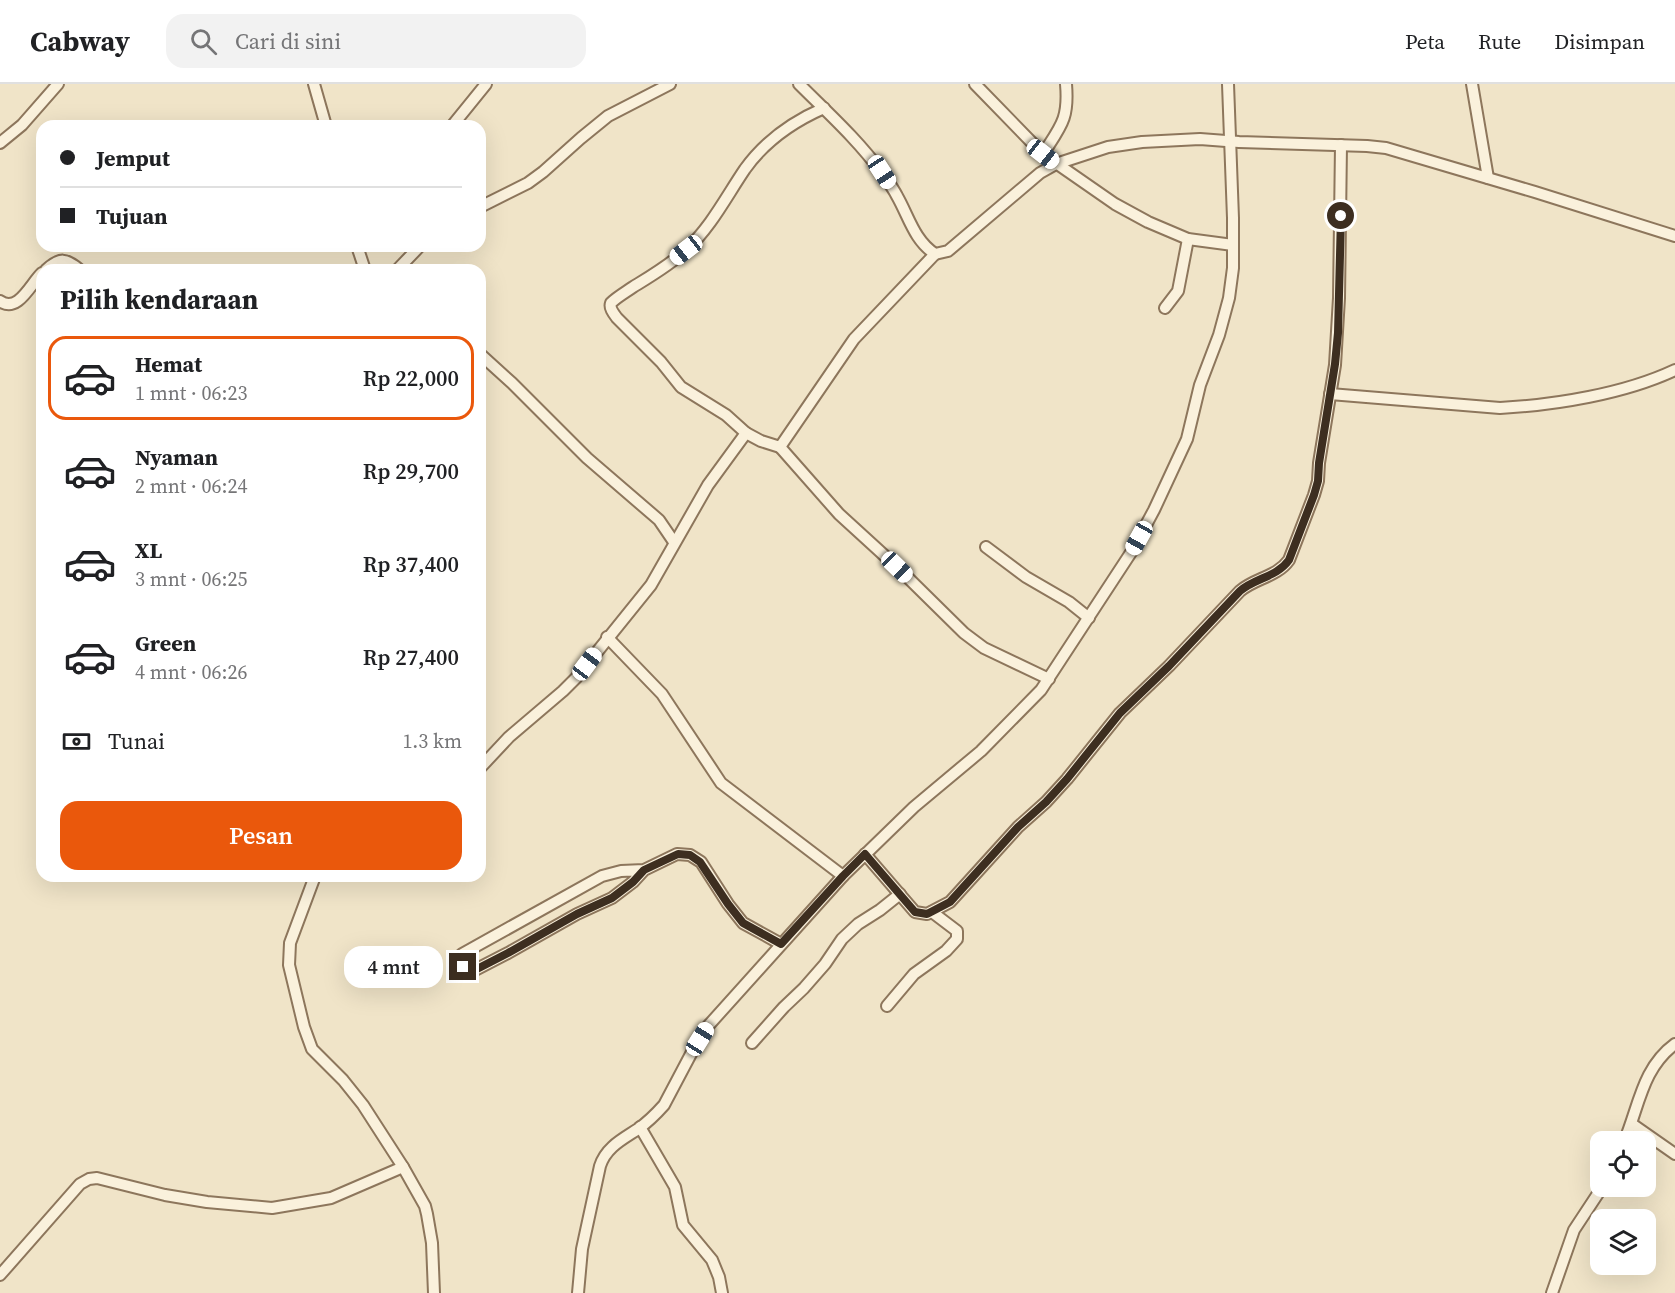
<!DOCTYPE html>
<html lang="id">
<meta charset="utf-8">
<style>
body{margin:0;font-family:"Source Serif 4",serif;background:#f2f2f2;color:#202124;height:100vh;display:flex;flex-direction:column;font-size:22px;white-space:nowrap}
*{box-sizing:border-box;margin:0}
p{font-size:20px;color:#757577}
.icon{flex:none;width:33px;height:33px;fill:none;stroke:currentColor;stroke-width:2;stroke-linecap:round;stroke-linejoin:round}
.map{position:relative;flex:1;overflow:hidden}
.sheet{position:absolute;left:36px;top:180px;width:450px;height:618px;display:flex;flex-direction:column;background:#fff;border-radius:18px;box-shadow:0 6px 24px #0002}
.sheet>*{flex:none}
.guide{position:absolute;left:36px;top:36px;width:450px;height:132px;border-radius:18px;box-shadow:0 6px 24px #0002;display:grid;align-content:center;height:132px;padding:0 24px;background:#fff}
.controls{position:absolute;left:1590px;top:1047px;display:grid;gap:12px}
.controls a{display:grid;place-items:center;width:66px;height:66px;border-radius:12px;background:#fff;box-shadow:0 6px 24px #0002;font-size:30px}
.end{position:absolute;width:27px;height:27px;margin:-14px;border:8px solid #3d2e20;background:#fff;box-shadow:0 0 0 3px #fff}
.from{border-radius:50%}
.bubble{position:absolute;height:42px;border-radius:18px;background:#fff;box-shadow:0 6px 24px #0002;font-size:20px;font-weight:600;line-height:42px;text-align:center}
.car{position:absolute;width:18px;height:36px;margin:-18px -9px;border-radius:8px;box-shadow:0 0 4px 2px #0007;background:linear-gradient(#fff 24%,#345 0 40%,#fff 0 76%,#345 0 86%,#fff 0)}
.guide b{display:flex;align-items:center;gap:21px;height:57px;font-size:22px}
.guide b+b{border-top:2px solid #e0e0e0}
.guide i{width:15px;height:15px;background:#202124}
ul{padding:0;list-style:none}
li{display:flex;align-items:center;gap:18px;height:84px;margin:0 12px 9px;padding:0 12px;border:3px solid transparent;border-radius:18px}
li div{flex:1}
li b{display:block;font-size:22px}
li em{font-style:normal;font-weight:600}
li.active{border-color:#ea580c}
li>.icon{width:54px;height:54px;stroke-width:1.5}
h2{padding:0 24px;font-size:27px;line-height:72px}
.pay{display:flex;align-items:center;gap:15px;height:66px;padding:0 24px;font-size:22px}
.pay p{margin-inline-start:auto}
.primary-button{display:flex;gap:12px;margin-top:auto;padding:12px 24px}
.primary-button a{flex:1;height:69px;border-radius:18px;background:#ea580c;color:#fff;font-size:24px;font-weight:600;line-height:69px;text-align:center}
header{display:flex;align-items:center;gap:36px;box-sizing:border-box;height:84px;padding:0 30px;background:#fff;border-bottom:2px solid #e0e0e0}
header strong{font-size:28px}
nav{display:flex;gap:33px;margin-inline-start:auto;font-size:21px}
.search{width:420px;height:54px;background:#f2f2f2;display:flex;align-items:center;gap:15px;box-sizing:border-box;padding:0 21px;border-radius:18px;color:#757577;font-size:22px}
.map>svg:first-child{display:block}
.lines{fill:none;stroke-linecap:round;stroke-linejoin:round}
.minor-casing{stroke:#8d765c;stroke-width:14}
.minor{stroke:#faf1dc;stroke-width:10}
.route{stroke:#3d2e20;stroke-width:8}
</style>
<header>
<strong>Cabway</strong>
<div class="search"><svg class="icon" aria-label="search" viewBox="0 0 24 24"><circle cx="10" cy="10" r="6"/><path d="M15 15l6 6"/></svg>Cari di sini</div>
<nav><a>Peta</a><a>Rute</a><a>Disimpan</a></nav>
</header>
<div class="map">
<svg width="1675" height="1209" viewBox="0 0 1675 1209">
<rect width="100%" height="100%" fill="#f0e4c8"/>
<g class="lines">
<g class="minor-casing">
<g id="minor">
<polyline points="314,0 326,42"/>
<path d="M799,0C828,29 858,56 882,89C887,96 893,104 897,112C909,133 914,156 935,170L948,167L1040,89L1056,80L1108,63L1142,58L1200,55L1239,58L1367,62L1386,64L1535,108L1675,152"/>
<polyline points="975,0 1043,70 1115,120 1148,138 1188,155 1233,161"/>
<polyline points="1472,0 1488,94"/>
<polyline points="452,42 486,0"/>
<polyline points="0,59 22,41 58,0"/>
<path d="M1043,70C1061,42 1069,35 1066,0"/>
<polyline points="480,123 528,99 543,88 581,54 608,32 670,0"/>
<polyline points="357,162 365,186"/>
<path d="M46,186C60,173 66,174 80,186"/>
<polyline points="397,186 420,162"/>
<path d="M0,217C18,230 31,199 42,189"/>
<polyline points="1165,224 1178,207 1188,155"/>
<polyline points="480,270 512,299 587,374 659,436 674,458"/>
<path d="M1330,310L1500,324C1555,321 1624,310 1675,286"/>
<polyline points="746,349 761,357 780,363 854,255 935,170"/>
<polyline points="780,363 839,430 897,483 964,549 984,564 1049,595"/>
<polyline points="986,463 1026,493 1069,518 1089,534"/>
<polyline points="607,553 662,610 721,699 843,792"/>
<path d="M480,684L509,653L563,607L576,594L651,501L708,401L746,349L726,331L681,303L661,278L617,234C614,230 609,224 611,219C617,213 626,208 633,203C651,192 670,181 686,166C711,143 726,113 745,85C765,57 792,38 824,24"/>
<path d="M865,770L915,828L927,830L950,818L1018,743L1046,718L1067,695L1120,629L1169,582L1240,507C1255,494 1277,493 1289,476L1314,411L1318,397L1319,379L1335,281L1339,214L1341,61"/>
<polyline points="644,786 621,787 602,792 462,870 460,873 460,877 465,887 475,886 508,869 577,830 612,814 633,798 644,786 677,770 690,771 701,778 728,820 743,839 781,860"/>
<polyline points="315,792 290,859 289,881 304,943 312,965 343,996 363,1021 403,1083 425,1122 427,1130 432,1159 434,1209"/>
<polyline points="887,922 914,890 946,867 957,855 957,847 932,828"/>
<polyline points="752,959 784,923 804,904 825,880 842,855 858,840 880,826 900,810"/>
<polyline points="1632,1040 1675,1070"/>
<polyline points="640,1043 675,1103 683,1141 712,1176 719,1193 722,1209"/>
<path d="M1624,1058C1639,1023 1642,984 1675,960"/>
<polyline points="0,1191 80,1100 89,1095 97,1094 165,1111 207,1118 272,1124 331,1114 403,1083"/>
<path d="M578,1209L582,1165L600,1082C606,1063 623,1055 638,1045C648,1038 656,1030 664,1021L692,968L708,942L843,792L914,723L981,667L1041,606L1132,467L1154,426L1187,355L1200,301L1219,251L1229,214L1233,184V134L1228,0"/>
<polyline points="1552,1209 1574,1146 1603,1102"/>
</g>
</g>
<use href="#minor" class="minor"/>
</g>
<g class="lines">
<path class="route" d="M463,883L465,886L469,887L475,886L508,869L577,830L612,814L633,798L644,786L678,770L690,771L700,778L728,820L743,839L781,860L843,792L865,770L915,828L927,830L950,818L1018,743L1046,718L1067,695L1120,629L1169,582L1240,507C1255,494 1277,493 1289,476L1314,411L1318,397L1319,379L1335,280L1338,249L1341,132"/>
</g>
</svg>
<div class="controls">
<a><svg class="icon" aria-label="locate" viewBox="0 0 24 24"><circle cx="12" cy="12" r="6"/><path d="M12 2v4M12 18v4M2 12h4M18 12h4"/></svg></a>
<a><svg class="icon" aria-label="layers" viewBox="0 0 24 24"><path d="M12 4l9 5-9 5-9-5zM3 14l9 5 9-5"/></svg></a>
</div>
<i class="end from" style="left:1341px;top:132px"></i>
<i class="end" style="left:463px;top:883px"></i>
<div class="bubble" style="left:344px;top:862px;width:99px">4 mnt</div>
<i class="car" style="left:1043px;top:70px;rotate:128deg"></i>
<i class="car" style="left:882px;top:88px;rotate:147deg"></i>
<i class="car" style="left:686px;top:166px;rotate:232deg"></i>
<i class="car" style="left:1139px;top:454px;rotate:209deg"></i>
<i class="car" style="left:897px;top:483px;rotate:134deg"></i>
<i class="car" style="left:587px;top:580px;rotate:37deg"></i>
<i class="car" style="left:700px;top:955px;rotate:32deg"></i>
<div class="guide">
<b><i class="from"></i>Jemput</b>
<b><i></i>Tujuan</b>
</div>
<section class="sheet">
<h2>Pilih kendaraan</h2>
<ul>
<li class="active"><svg class="icon" aria-label="car" viewBox="0 0 24 24"><path d="M5 17H2v-5l4-1 3-4h7l3 4 3 1v5h-3M9 17h6M6 11h13"/><circle cx="7" cy="17" r="2"/><circle cx="17" cy="17" r="2"/></svg><div><b>Hemat</b><p>1 mnt · 06:23</p></div><em>Rp 22,000</em></li>
<li><svg class="icon" aria-label="car" viewBox="0 0 24 24"><path d="M5 17H2v-5l4-1 3-4h7l3 4 3 1v5h-3M9 17h6M6 11h13"/><circle cx="7" cy="17" r="2"/><circle cx="17" cy="17" r="2"/></svg><div><b>Nyaman</b><p>2 mnt · 06:24</p></div><em>Rp 29,700</em></li>
<li><svg class="icon" aria-label="car" viewBox="0 0 24 24"><path d="M5 17H2v-5l4-1 3-4h7l3 4 3 1v5h-3M9 17h6M6 11h13"/><circle cx="7" cy="17" r="2"/><circle cx="17" cy="17" r="2"/></svg><div><b>XL</b><p>3 mnt · 06:25</p></div><em>Rp 37,400</em></li>
<li><svg class="icon" aria-label="car" viewBox="0 0 24 24"><path d="M5 17H2v-5l4-1 3-4h7l3 4 3 1v5h-3M9 17h6M6 11h13"/><circle cx="7" cy="17" r="2"/><circle cx="17" cy="17" r="2"/></svg><div><b>Green</b><p>4 mnt · 06:26</p></div><em>Rp 27,400</em></li>
</ul>
<div class="pay"><svg class="icon" aria-label="cash" viewBox="0 0 24 24"><path d="M3 7h18v10H3z"/><circle cx="12" cy="12" r="2"/></svg>Tunai<p>1.3 km</p></div>
<div class="primary-button"><a>Pesan</a></div>
</section>
</div>
